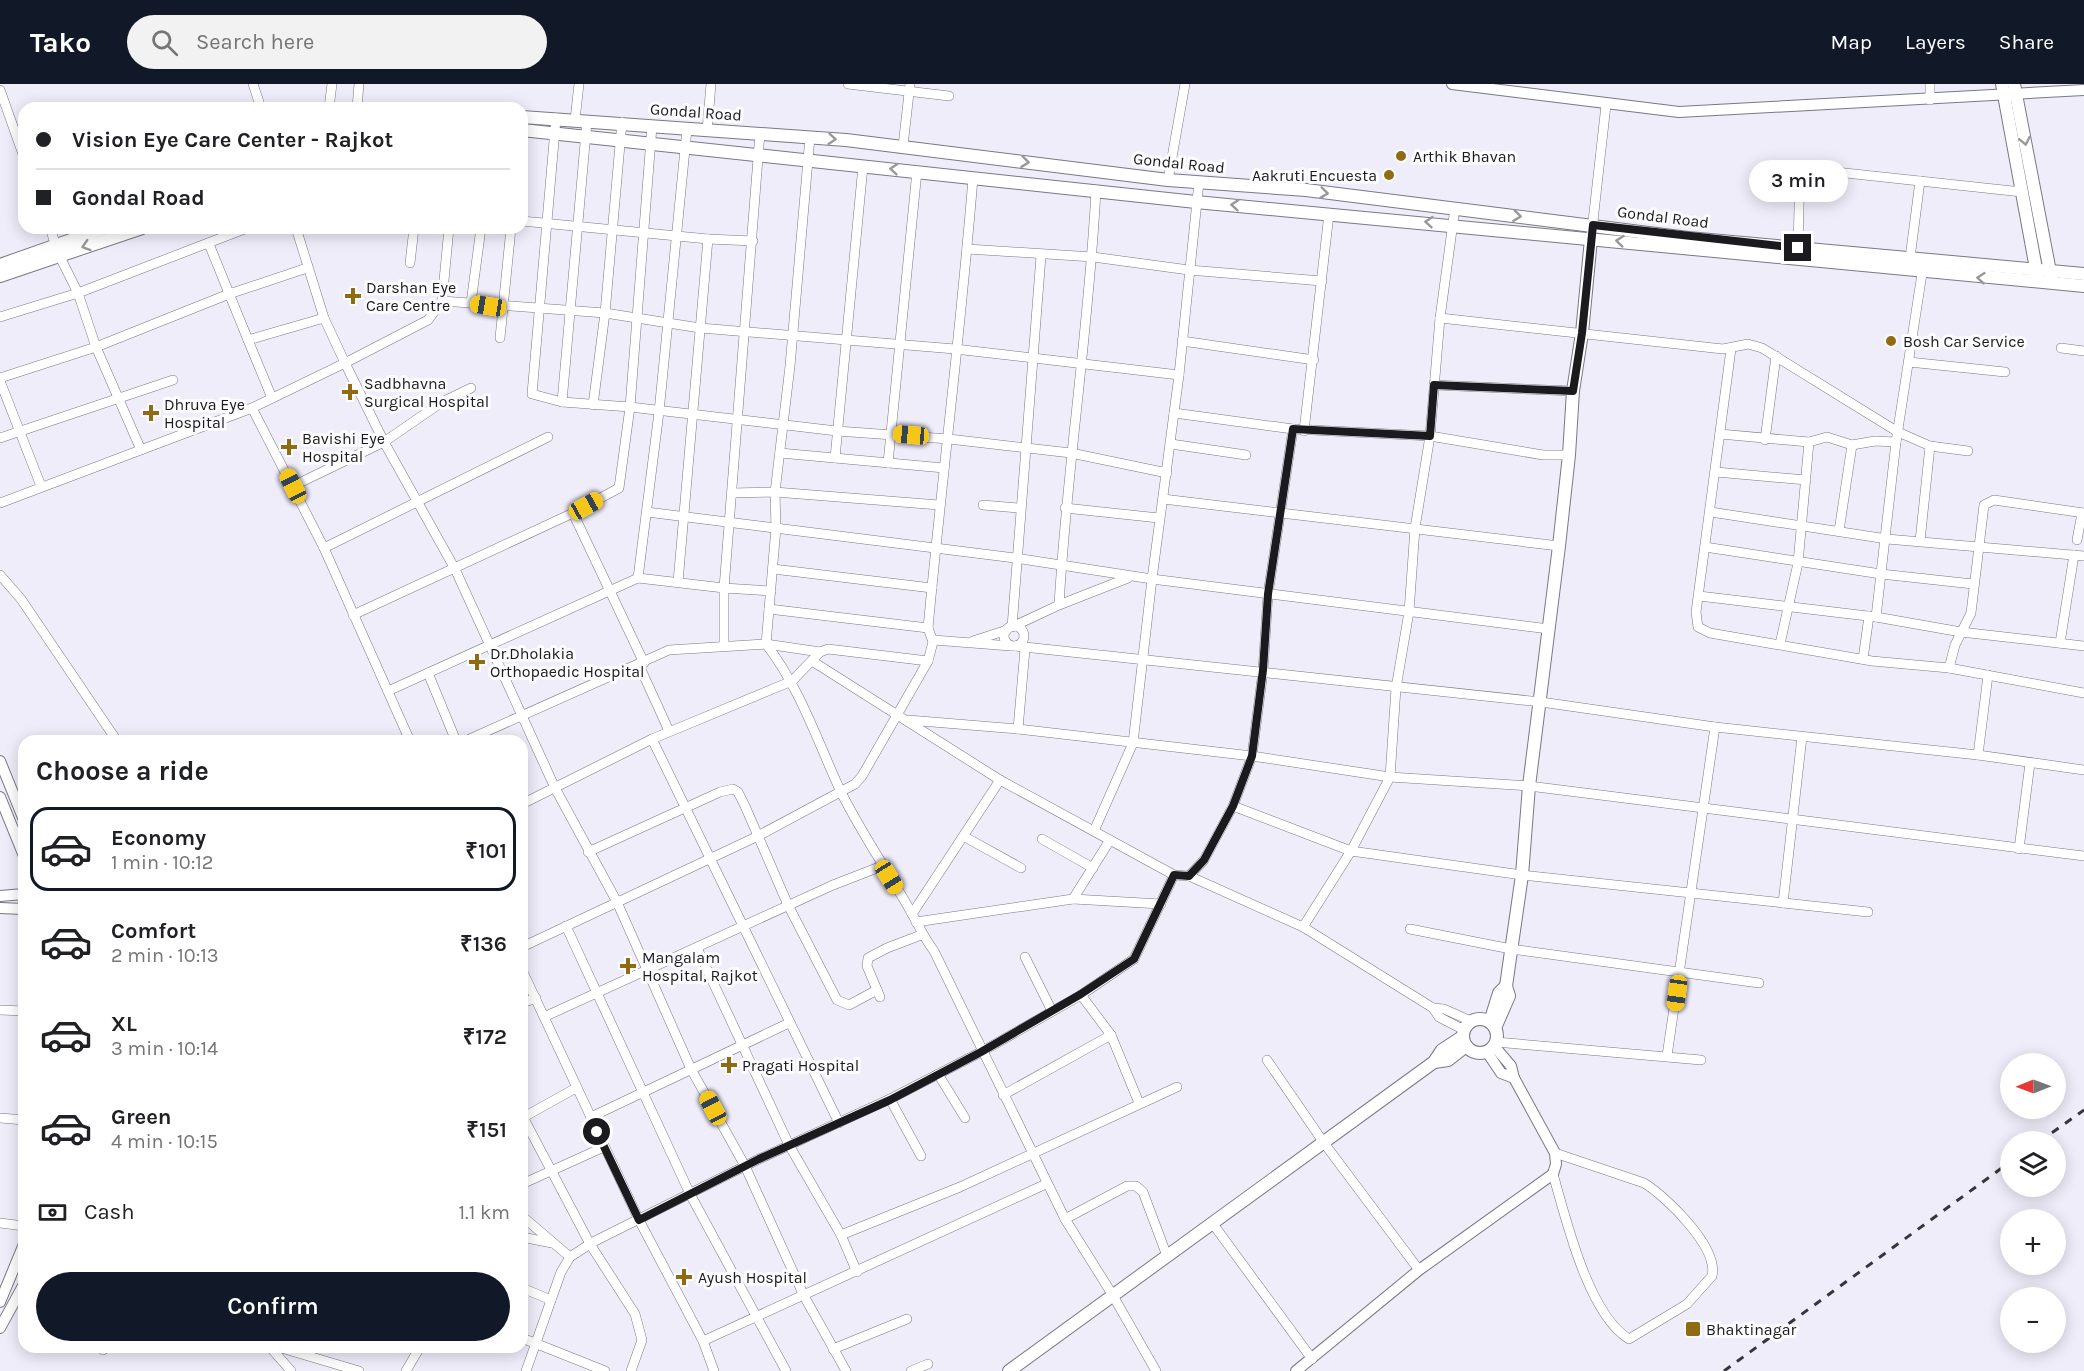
<!DOCTYPE html>
<meta charset="utf-8">
<style>
body{margin:0;font-family:Karla,sans-serif;background:#f2f2f2;color:#202124;height:100vh;display:flex;flex-direction:column;font-size:22px;white-space:nowrap}
*{box-sizing:border-box;margin:0}
p{font-size:20px;color:#757577}
.icon{flex:none;width:33px;height:33px;fill:none;stroke:currentColor;stroke-width:2;stroke-linecap:round;stroke-linejoin:round}
.map{position:relative;flex:1;overflow:hidden}
.side{position:absolute;left:18px;top:651px;width:510px;height:618px;display:flex;flex-direction:column;background:#fff;border-radius:18px;box-shadow:0 3px 15px #0003}
.side>*{flex:none}
.banner{position:absolute;left:18px;top:18px;width:510px;height:132px;border-radius:18px;box-shadow:0 3px 15px #0003;display:grid;align-content:center;height:132px;padding:0 18px;background:#fff}
.needle{width:39px;rotate:269deg}
.fabs{position:absolute;left:2000px;top:969px;display:grid;gap:12px}
.fabs a{display:grid;place-items:center;width:66px;height:66px;border-radius:50%;background:#fff;box-shadow:0 3px 15px #0003;font-size:30px}
.end{position:absolute;width:27px;height:27px;margin:-14px;border:8px solid #1b1b1f;background:#fff;box-shadow:0 0 0 3px #fff}
.from{border-radius:50%}
.bubble{position:absolute;height:42px;border-radius:21px;background:#fff;box-shadow:0 3px 15px #0003;font-size:20px;font-weight:600;line-height:42px;text-align:center}
.car{position:absolute;width:18px;height:36px;margin:-18px -9px;border-radius:8px;box-shadow:0 0 4px 2px #0007;background:linear-gradient(#f5c518 24%,#345 0 40%,#f5c518 0 76%,#345 0 86%,#f5c518 0)}
.banner b{display:flex;align-items:center;gap:21px;height:57px;font-size:22px}
.banner b+b{border-top:2px solid #e0e0e0}
.banner i{width:15px;height:15px;background:#202124}
ul{padding:0;list-style:none}
li{display:flex;align-items:center;gap:18px;height:84px;margin:0 12px 9px;padding:0 6px;border:3px solid transparent;border-radius:18px}
li div{flex:1}
li b{display:block;font-size:22px}
li em{font-style:normal;font-weight:600}
li.active{border-color:#111827}
li>.icon{width:54px;height:54px;stroke-width:1.5}
h2{padding:0 18px;font-size:27px;line-height:72px}
.pay{display:flex;align-items:center;gap:15px;height:66px;padding:0 18px;font-size:22px}
.pay p{margin-inline-start:auto}
.button{display:flex;gap:12px;margin-top:auto;padding:12px 18px}
.button a{flex:1;height:69px;border-radius:36px;background:#111827;color:#fff;font-size:24px;font-weight:600;line-height:69px;text-align:center}
header{display:flex;align-items:center;gap:36px;box-sizing:border-box;height:84px;padding:0 30px;background:#111827;color:#fff}
header strong{font-size:28px}
nav{display:flex;gap:33px;margin-inline-start:auto;font-size:21px}
.search{width:420px;height:54px;background:#f2f2f2;display:flex;align-items:center;gap:15px;box-sizing:border-box;padding:0 21px;border-radius:33px;color:#757577;font-size:22px}
.map>svg:first-child{display:block}
.lines{fill:none;stroke-linecap:round;stroke-linejoin:round}
.minor-casing{stroke:#7a7883;stroke-width:10}
.tertiary-casing{stroke:#7a7883;stroke-width:12}
.secondary-casing{stroke:#7a7883;stroke-width:14}
.minor{stroke:#fff;stroke-width:9}
.tertiary{stroke:#fff;stroke-width:10}
.secondary{stroke:#fff;stroke-width:12}
.rail{stroke:#35353a;stroke-width:3;stroke-dasharray:8 8;stroke-linecap:butt}
.oneway{stroke:#98989a}
.route{stroke:#1b1b1f;stroke-width:8}
.poi-dot{fill:#906b11;stroke:#fcfcfe;stroke-width:2}
.labels{text-anchor:middle;dominant-baseline:central;stroke-width:6;stroke-linejoin:round;paint-order:stroke}
.street-label{font-size:16px;fill:#1b1b1f;stroke:#fcfcfe}
.poi-label{font-size:16px;fill:#1b1b1f;stroke:#fcfcfe;text-anchor:start}
</style>
<header>
<strong>Tako</strong>
<div class="search"><svg class="icon" aria-label="search" viewBox="0 0 24 24"><circle cx="10" cy="10" r="6"/><path d="M15 15l6 6"/></svg>Search here</div>
<nav><a>Map</a><a>Layers</a><a>Share</a></nav>
</header>
<div class="map">
<svg width="2084" height="1287" viewBox="0 0 2084 1287">
<rect width="100%" height="100%" fill="#efedfa"/>
<g class="lines">
<g class="minor-casing">
<g id="minor">
<polyline points="253,0 261,24"/>
<polyline points="848,0 949,12"/>
<polyline points="0,6 24,73"/>
<polyline points="1930,16 1930,0"/>
<polyline points="329,24 332,0"/>
<polyline points="357,24 359,0"/>
<polyline points="556,34 532,310 562,318 630,323 837,347 949,355 1071,369 1167,389"/>
<polyline points="575,36 579,0"/>
<polyline points="707,47 711,0"/>
<path d="M810,53L790,282L775,408L776,444L766,560C800,604 817,656 840,706C861,749 888,787 911,828C919,842 924,854 934,867L1065,1135L1112,1210L1156,1287"/>
<polyline points="903,62 910,0"/>
<polyline points="1771,81 2022,108"/>
<polyline points="1168,96 1185,0"/>
<polyline points="522,137 708,155"/>
<polyline points="50,144 59,171 78,209 96,263 141,366"/>
<polyline points="1591,155 1606,21"/>
<polyline points="209,160 248,256 324,234"/>
<polyline points="1798,164 1800,84"/>
<polyline points="967,165 1093,173 1189,186 1322,197"/>
<polyline points="1041,172 1012,543 1059,521 1128,494"/>
<polyline points="1910,174 1920,97"/>
<polyline points="410,179 414,144"/>
<polyline points="442,217 449,144"/>
<polyline points="471,219 481,144"/>
<polyline points="0,233 78,209 247,144"/>
<polyline points="1440,234 1723,265 1748,260 1762,264 1898,348 1930,362 1920,457"/>
<polyline points="500,254 511,144"/>
<polyline points="248,256 272,314"/>
<polyline points="1182,257 1314,276"/>
<polyline points="2061,264 2084,267"/>
<polyline points="1731,265 1696,528 1698,543 1710,549 1872,577 1949,584 2084,609"/>
<polyline points="1909,278 2005,288"/>
<polyline points="0,294 96,263 229,210 307,184"/>
<polyline points="0,297 41,402"/>
<polyline points="1434,301 1573,307"/>
<polyline points="562,318 587,37"/>
<polyline points="593,321 605,229 622,38"/>
<polyline points="252,324 324,464 410,657"/>
<polyline points="1293,345 1430,352 1543,371 1569,371"/>
<polyline points="1304,347 1329,130"/>
<polyline points="1720,350 1809,358 1798,479 1780,560"/>
<polyline points="0,354 173,296"/>
<polyline points="1765,356 1776,272"/>
<polyline points="1809,358 1827,353 1852,361 1839,447"/>
<polyline points="1171,360 1246,371"/>
<polyline points="1852,361 1875,357 1896,358"/>
<polyline points="1930,362 1968,367"/>
<polyline points="780,369 944,384"/>
<polyline points="835,374 863,82"/>
<polyline points="888,379 917,87"/>
<polyline points="1716,388 1806,396"/>
<polyline points="293,402 384,358 442,318 471,304"/>
<polyline points="732,409 775,408 939,421"/>
<polyline points="1163,415 1559,462"/>
<polyline points="0,419 252,324 345,279 324,234 296,144"/>
<polyline points="983,421 1019,424"/>
<polyline points="1065,424 1159,434"/>
<polyline points="647,428 1015,474 1152,495 1179,291"/>
<polyline points="1711,428 1887,455 2084,472"/>
<polyline points="573,429 644,579"/>
<polyline points="2077,456 2082,429"/>
<polyline points="1705,463 1881,490 1973,500"/>
<polyline points="324,464 548,353"/>
<polyline points="773,485 932,504"/>
<polyline points="0,491 21,515 117,657"/>
<polyline points="638,494 724,504 760,49"/>
<polyline points="678,498 708,155 753,157"/>
<polyline points="1699,512 1876,533 1896,358 1923,183"/>
<path d="M1059,521C1067,382 1089,244 1096,106"/>
<polyline points="769,525 928,544"/>
<polyline points="353,531 573,429 619,404 630,323 652,42"/>
<polyline points="1876,533 1961,548 2084,562"/>
<circle cx="1014" cy="552" r="10"/>
<polyline points="933,556 1011,562"/>
<polyline points="973,557 1007,546"/>
<polyline points="2060,559 2074,471"/>
<polyline points="724,562 724,504 771,507"/>
<polyline points="1015,562 1541,618 1715,643 1978,671 2084,686"/>
<polyline points="1863,575 1869,532"/>
<polyline points="812,577 1000,696 1174,791 1189,792 1204,776 1233,722 1252,672 1263,587 1268,510 1293,345 1174,329"/>
<polyline points="639,581 669,647"/>
<polyline points="1949,584 1955,561 1971,529 1984,421 1994,416 2084,429"/>
<polyline points="428,589 456,657"/>
<polyline points="388,607 638,494 659,328 687,45"/>
<polyline points="908,636 1018,645 1252,672 1390,693 1529,702 2084,772"/>
<polyline points="1018,645 1025,565"/>
<polyline points="652,655 839,1039"/>
<polyline points="465,657 669,566 766,560 820,568"/>
<polyline points="1978,671 1988,591"/>
<polyline points="522,720 652,655 792,597 820,568 828,565 928,577"/>
<polyline points="1233,722 1351,767 1522,791 1868,828"/>
<polyline points="1094,747 1133,659 1152,495 1549,545"/>
<polyline points="965,753 1021,784"/>
<polyline points="1042,755 1093,784"/>
<polyline points="2019,765 2030,679"/>
<polyline points="588,768 720,708 733,705 738,708 745,722 788,821 837,916 849,921 877,906"/>
<polyline points="1189,792 1303,843 1433,924"/>
<polyline points="1073,815 1161,820"/>
<polyline points="1783,819 1802,653"/>
<polyline points="912,830 1000,696"/>
<polyline points="916,838 1073,815 1110,756"/>
<polyline points="566,842 690,1110 786,1287"/>
<polyline points="1303,843 1351,767 1390,693 1396,604 1409,528 1415,444 1430,352 1440,234 1455,124"/>
<polyline points="1410,845 1511,865 1759,899"/>
<path d="M522,863L756,753L855,700L862,692L928,577L933,558L928,544C942,394 961,244 973,94"/>
<polyline points="697,864 789,1061 841,1151 857,1188"/>
<polyline points="1025,873 1052,927"/>
<polyline points="522,886 639,1136 703,1257 714,1287"/>
<polyline points="1081,911 1111,951 1139,1019"/>
<polyline points="880,913 867,882 868,874 887,864 921,851"/>
<polyline points="522,919 536,914"/>
<polyline points="0,926 24,927"/>
<polyline points="546,932 833,801 882,782"/>
<polyline points="1464,946 1439,933 1433,924 1444,925 1471,937"/>
<polyline points="1496,958 1701,976"/>
<polyline points="1667,972 1715,643"/>
<polyline points="1267,976 1324,1059 1419,1186"/>
<polyline points="938,990 965,1034"/>
<polyline points="1003,1011 1111,951"/>
<polyline points="890,1015 921,1072"/>
<polyline points="522,1031 590,1160 635,1230 642,1256 631,1287"/>
<polyline points="591,1033 789,939"/>
<polyline points="0,1034 24,1036"/>
<polyline points="522,1034 576,1004"/>
<path d="M1553,1090C1566,1135 1588,1230 1629,1255L1687,1220L1712,1192C1719,1164 1667,1113 1644,1099L1555,1069"/>
<polyline points="522,1100 604,1063"/>
<polyline points="522,1132 570,1173"/>
<polyline points="1065,1135 1127,1102 1136,1102 1143,1108 1167,1172"/>
<polyline points="0,1139 24,1142"/>
<polyline points="1213,1140 1312,1275"/>
<polyline points="841,1151 960,1103 1177,1003"/>
<polyline points="522,1153 552,1159"/>
<polyline points="522,1204 551,1216"/>
<polyline points="522,1254 605,1287"/>
<polyline points="703,1257 1046,1100"/>
<polyline points="270,1263 291,1287"/>
<polyline points="278,1263 359,1287"/>
<polyline points="833,1265 907,1235"/>
<polyline points="103,1266 107,1263"/>
<polyline points="406,1287 420,1263"/>
<polyline points="526,1287 561,1188 570,1173 593,1158 759,1075 890,1015 981,968 1081,911 1134,875 1174,791"/>
<polyline points="846,1287 804,1212 745,1082 691,985 617,818 555,704 455,485 384,358 345,279 428,236 442,217 605,229 700,244 955,265 1179,291 1199,98"/>
<polyline points="911,1287 928,1280"/>
</g>
</g>
<g class="tertiary-casing">
<g id="tertiary">
<polyline points="1452,0 1679,28 2084,6"/>
<polyline points="0,677 24,736"/>
<polyline points="0,713 24,772"/>
<polyline points="0,812 24,810"/>
<polyline points="0,824 24,825"/>
<polyline points="1487,968 1501,989 1514,994"/>
<polyline points="0,1218 24,1160"/>
<polyline points="0,1244 24,1200"/>
<polyline points="1296,1287 1419,1186 1553,1090 1556,1080 1555,1069 1514,994 1511,982 1494,962"/>
</g>
</g>
<g class="secondary-casing">
<g id="secondary">
<polyline points="2002,0 2037,190"/>
<polyline points="2014,0 2051,193"/>
<polyline points="522,33 846,56 1168,96 1306,106 1688,154 2084,190"/>
<polyline points="522,46 1196,118 2084,202"/>
<polyline points="0,181 105,144"/>
<polyline points="0,192 142,144"/>
<circle cx="1480" cy="952" r="17"/>
<polyline points="1490,938 1499,909 1506,902"/>
<polyline points="1495,944 1509,912 1506,902 1522,791 1529,702 1559,462 1569,371 1573,307 1582,249 1591,155"/>
<polyline points="1434,978 1448,976 1466,962"/>
<polyline points="1009,1287 1434,978 1442,966 1462,953"/>
</g>
</g>
<use href="#minor" class="minor"/>
<use href="#tertiary" class="tertiary"/>
<use href="#secondary" class="secondary"/>
<g class="rail">
<polyline points="2039,1058 2084,1026"/>
<polyline points="1724,1287 2010,1078"/>
</g>
</g>
<defs><path id="oneway-chevron" d="M-2-3.5L2.5 0L-2 3.5" fill="none" stroke-width="1.6" stroke-linecap="round" stroke-linejoin="round" transform="scale(1.5)"/></defs>
<g class="oneway">
<use href="#oneway-chevron" transform="translate(832 55) rotate(5)"/>
<use href="#oneway-chevron" transform="translate(2025 57) rotate(79)"/>
<use href="#oneway-chevron" transform="translate(1025 78) rotate(7)"/>
<use href="#oneway-chevron" transform="translate(894 85) rotate(-175)"/>
<use href="#oneway-chevron" transform="translate(1324 109) rotate(7)"/>
<use href="#oneway-chevron" transform="translate(1235 121) rotate(-175)"/>
<use href="#oneway-chevron" transform="translate(1517 132) rotate(7)"/>
<use href="#oneway-chevron" transform="translate(1429 138) rotate(-175)"/>
<use href="#oneway-chevron" transform="translate(1620 157) rotate(-174)"/>
<use href="#oneway-chevron" transform="translate(86 162) rotate(162)"/>
<use href="#oneway-chevron" transform="translate(1981 194) rotate(-175)"/>
</g>
<g class="lines">
<polyline class="route" points="597,1048 639,1136 759,1075 890,1016 981,968 1081,910 1134,875 1174,791 1189,792 1204,776 1233,722 1252,672 1263,586 1268,510 1293,345 1430,352 1434,301 1573,307 1582,249 1593,141 1798,164"/>
</g>
<g class="poi-dot">
<circle cx="1401" cy="72" r="6"/>
<circle cx="1389" cy="91" r="6"/>
<path d="M350 203h6v6h6v6h-6v6h-6v-6h-6v-6h6z"/>
<circle cx="1891" cy="257" r="6"/>
<path d="M347 299h6v6h6v6h-6v6h-6v-6h-6v-6h6z"/>
<path d="M148 320h6v6h6v6h-6v6h-6v-6h-6v-6h6z"/>
<path d="M286 354h6v6h6v6h-6v6h-6v-6h-6v-6h6z"/>
<path d="M474 569h6v6h6v6h-6v6h-6v-6h-6v-6h6z"/>
<path d="M625 873h6v6h6v6h-6v6h-6v-6h-6v-6h6z"/>
<path d="M726 972h6v6h6v6h-6v6h-6v-6h-6v-6h6z"/>
<path d="M681 1184h6v6h6v6h-6v6h-6v-6h-6v-6h6z"/>
<rect x="1685" y="1237" width="16" height="16" rx="3"/>
</g>
<g class="labels">
<g class="street-label">
<text transform="translate(696 28) rotate(4)">Gondal Road</text>
<text transform="translate(1179 79) rotate(6)">Gondal Road</text>
<text transform="translate(1663 133) rotate(7)">Gondal Road</text>
</g>
<g class="poi-label">
<text x="1413" y="72">Arthik Bhavan</text>
<text x="1377" y="91" text-anchor="end">Aakruti Encuesta</text>
<text x="366" y="203">Darshan Eye<tspan x="366" dy="18">Care Centre</tspan></text>
<text x="1903" y="257">Bosh Car Service</text>
<text x="364" y="299">Sadbhavna<tspan x="364" dy="18">Surgical Hospital</tspan></text>
<text x="164" y="320">Dhruva Eye<tspan x="164" dy="18">Hospital</tspan></text>
<text x="302" y="354">Bavishi Eye<tspan x="302" dy="18">Hospital</tspan></text>
<text x="490" y="569">Dr.Dholakia<tspan x="490" dy="18">Orthopaedic Hospital</tspan></text>
<text x="642" y="873">Mangalam<tspan x="642" dy="18">Hospital, Rajkot</tspan></text>
<text x="742" y="981">Pragati Hospital</text>
<text x="698" y="1193">Ayush Hospital</text>
<text x="1706" y="1245">Bhaktinagar</text>
</g>
</g>
</svg>
<div class="fabs">
<a><svg class="needle" viewBox="-14 -14 28 28"><path d="M0-13l5 13h-10z" fill="#e53935"/><path d="M0 13l5-13h-10z" fill="#757577"/></svg></a>
<a><svg class="icon" aria-label="layers" viewBox="0 0 24 24"><path d="M12 4l9 5-9 5-9-5zM3 14l9 5 9-5"/></svg></a>
<a>+</a>
<a>−</a>
</div>
<i class="end from" style="left:597px;top:1048px"></i>
<i class="end" style="left:1798px;top:164px"></i>
<div class="bubble" style="left:1749px;top:76px;width:99px">3 min</div>
<i class="car" style="left:488px;top:222px;rotate:279deg"></i>
<i class="car" style="left:911px;top:351px;rotate:275deg"></i>
<i class="car" style="left:293px;top:402px;rotate:333deg"></i>
<i class="car" style="left:586px;top:422px;rotate:61deg"></i>
<i class="car" style="left:889px;top:793px;rotate:148deg"></i>
<i class="car" style="left:1677px;top:909px;rotate:188deg"></i>
<i class="car" style="left:713px;top:1024px;rotate:332deg"></i>
<div class="banner">
<b><i class="from"></i>Vision Eye Care Center - Rajkot</b>
<b><i></i>Gondal Road</b>
</div>
<section class="side">
<h2>Choose a ride</h2>
<ul>
<li class="active"><svg class="icon" aria-label="car" viewBox="0 0 24 24"><path d="M5 17H2v-5l4-1 3-4h7l3 4 3 1v5h-3M9 17h6M6 11h13"/><circle cx="7" cy="17" r="2"/><circle cx="17" cy="17" r="2"/></svg><div><b>Economy</b><p>1 min · 10:12</p></div><em>₹101</em></li>
<li><svg class="icon" aria-label="car" viewBox="0 0 24 24"><path d="M5 17H2v-5l4-1 3-4h7l3 4 3 1v5h-3M9 17h6M6 11h13"/><circle cx="7" cy="17" r="2"/><circle cx="17" cy="17" r="2"/></svg><div><b>Comfort</b><p>2 min · 10:13</p></div><em>₹136</em></li>
<li><svg class="icon" aria-label="car" viewBox="0 0 24 24"><path d="M5 17H2v-5l4-1 3-4h7l3 4 3 1v5h-3M9 17h6M6 11h13"/><circle cx="7" cy="17" r="2"/><circle cx="17" cy="17" r="2"/></svg><div><b>XL</b><p>3 min · 10:14</p></div><em>₹172</em></li>
<li><svg class="icon" aria-label="car" viewBox="0 0 24 24"><path d="M5 17H2v-5l4-1 3-4h7l3 4 3 1v5h-3M9 17h6M6 11h13"/><circle cx="7" cy="17" r="2"/><circle cx="17" cy="17" r="2"/></svg><div><b>Green</b><p>4 min · 10:15</p></div><em>₹151</em></li>
</ul>
<div class="pay"><svg class="icon" aria-label="cash" viewBox="0 0 24 24"><path d="M3 7h18v10H3z"/><circle cx="12" cy="12" r="2"/></svg>Cash<p>1.1 km</p></div>
<div class="button"><a>Confirm</a></div>
</section>
</div>
